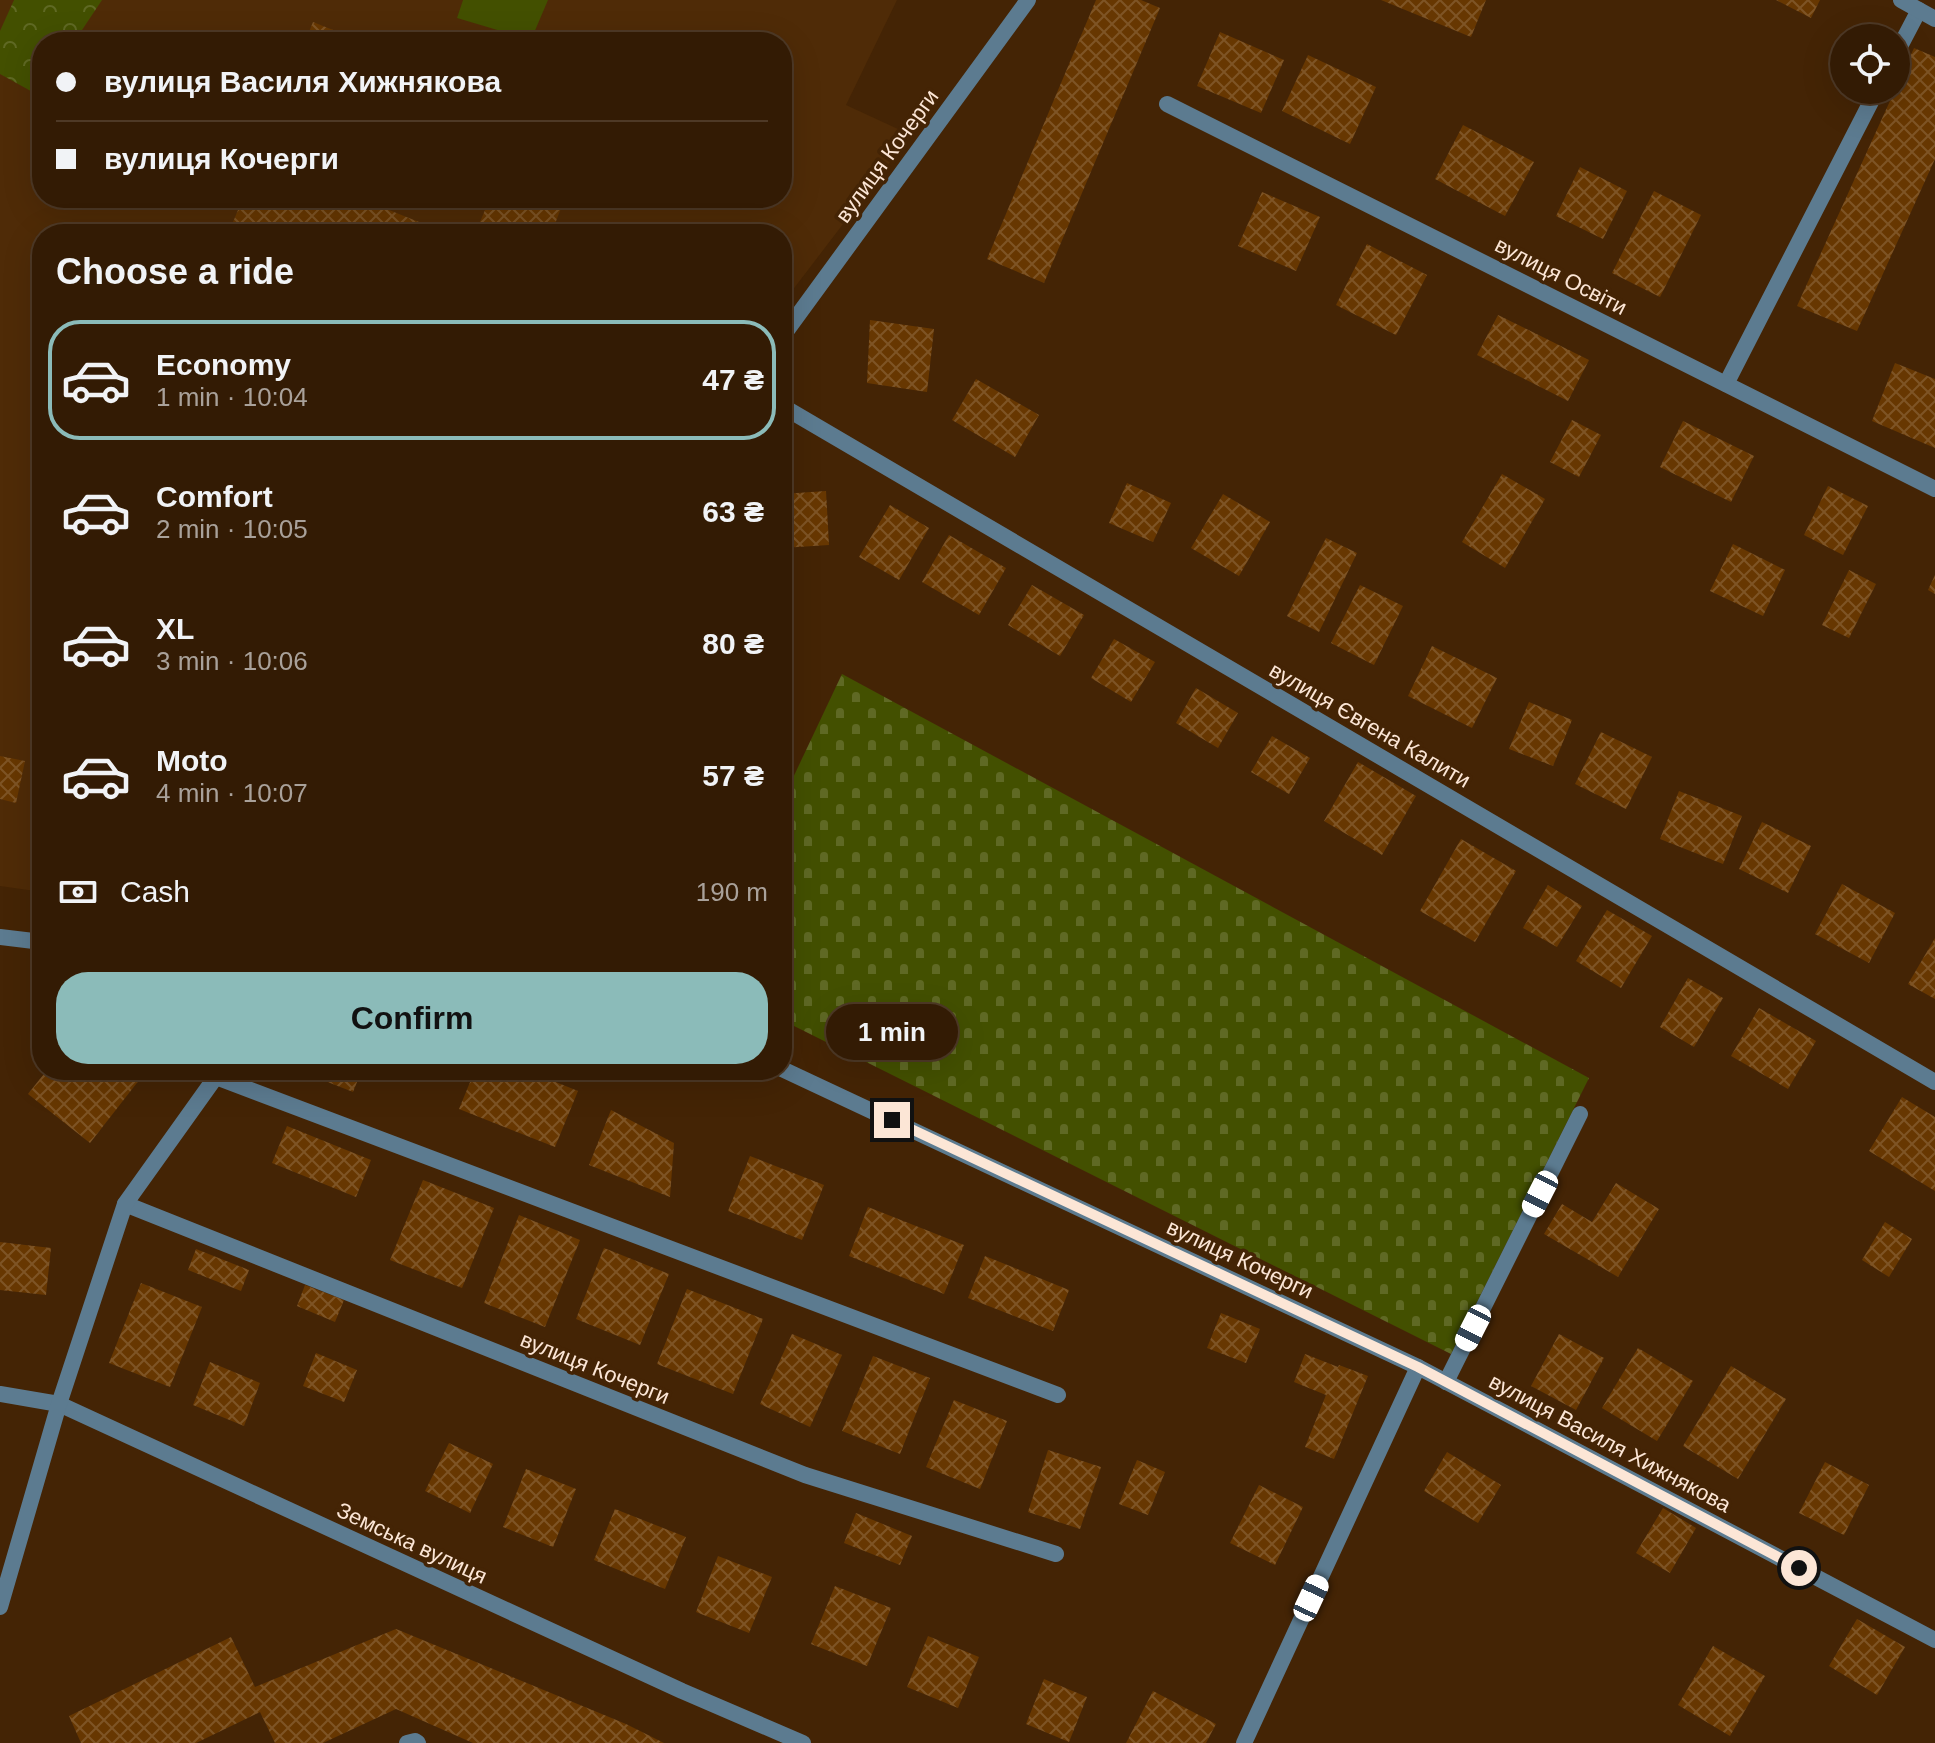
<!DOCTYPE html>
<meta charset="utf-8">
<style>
body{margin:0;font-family:Arial,sans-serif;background:#3b240e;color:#f1f3f6;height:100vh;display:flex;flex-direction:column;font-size:30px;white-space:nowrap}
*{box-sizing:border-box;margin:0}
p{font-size:26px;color:#a9a19a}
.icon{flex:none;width:44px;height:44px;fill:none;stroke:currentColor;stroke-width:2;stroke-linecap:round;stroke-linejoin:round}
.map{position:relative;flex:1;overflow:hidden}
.side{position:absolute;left:32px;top:224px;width:760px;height:856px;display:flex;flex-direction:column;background:#331b04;border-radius:32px;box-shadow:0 8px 32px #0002,0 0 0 2px #4e3926}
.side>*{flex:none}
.hud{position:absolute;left:32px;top:32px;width:760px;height:176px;border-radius:32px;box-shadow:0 8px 32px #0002,0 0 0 2px #4e3926;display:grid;align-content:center;height:176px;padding:0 24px;background:#331b04}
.fabs{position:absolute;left:1830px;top:24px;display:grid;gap:16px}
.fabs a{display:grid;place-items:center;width:80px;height:80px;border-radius:50%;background:#331b04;box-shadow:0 8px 32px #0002,0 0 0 2px #4e3926;font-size:40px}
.end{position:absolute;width:36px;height:36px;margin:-18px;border:10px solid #fce6d6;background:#111;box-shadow:0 0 0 4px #111}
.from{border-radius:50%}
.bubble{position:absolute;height:56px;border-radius:28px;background:#331b04;box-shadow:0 8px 32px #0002,0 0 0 2px #4e3926;font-size:26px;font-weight:700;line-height:56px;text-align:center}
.car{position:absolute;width:24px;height:48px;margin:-24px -12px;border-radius:10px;box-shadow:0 0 6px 2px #0007;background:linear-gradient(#fff 24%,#345 0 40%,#fff 0 76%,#345 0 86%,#fff 0)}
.hud b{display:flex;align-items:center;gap:28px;height:76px;font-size:30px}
.hud b+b{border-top:2px solid #4e3926}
.hud i{width:20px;height:20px;background:#f1f3f6}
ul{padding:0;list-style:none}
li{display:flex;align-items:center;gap:24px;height:120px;margin:0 16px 12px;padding:0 8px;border:4px solid transparent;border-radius:32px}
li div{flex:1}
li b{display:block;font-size:30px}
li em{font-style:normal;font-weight:700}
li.on{border-color:#8bbbb9}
li>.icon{width:72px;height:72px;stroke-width:1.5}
h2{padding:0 24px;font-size:36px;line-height:96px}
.pay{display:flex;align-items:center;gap:20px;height:88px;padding:0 24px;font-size:30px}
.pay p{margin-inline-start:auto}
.primary-button{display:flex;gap:16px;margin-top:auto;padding:16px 24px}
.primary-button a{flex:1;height:92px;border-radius:32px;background:#8bbbb9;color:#111;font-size:32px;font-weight:700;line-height:92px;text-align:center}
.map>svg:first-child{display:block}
.built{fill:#4f2b07;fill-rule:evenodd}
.forest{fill:url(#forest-crowns)}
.cemetery{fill:url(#cemetery-stones)}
.pitch{fill:#435000}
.building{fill:url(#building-cross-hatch)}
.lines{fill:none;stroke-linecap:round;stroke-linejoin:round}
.lane{stroke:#5c7b90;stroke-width:16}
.street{stroke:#5c7b90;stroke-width:16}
.route{stroke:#fce6d6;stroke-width:10}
.labels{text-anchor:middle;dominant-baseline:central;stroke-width:7;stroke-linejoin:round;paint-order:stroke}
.street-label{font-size:22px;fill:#fce6d6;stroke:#442405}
</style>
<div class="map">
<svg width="1935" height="1743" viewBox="0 0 1935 1743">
<defs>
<pattern id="forest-crowns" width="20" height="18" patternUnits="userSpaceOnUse" patternTransform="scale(2)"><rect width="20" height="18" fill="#435000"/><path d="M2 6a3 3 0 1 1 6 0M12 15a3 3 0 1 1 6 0" fill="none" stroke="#5f6924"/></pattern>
<pattern id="cemetery-stones" width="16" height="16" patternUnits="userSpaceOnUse" patternTransform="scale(2)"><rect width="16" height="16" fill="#435000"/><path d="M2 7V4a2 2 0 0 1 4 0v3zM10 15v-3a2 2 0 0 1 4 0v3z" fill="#5f6924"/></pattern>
<pattern id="building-cross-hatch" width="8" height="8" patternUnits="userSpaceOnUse" patternTransform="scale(2)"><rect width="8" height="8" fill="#673701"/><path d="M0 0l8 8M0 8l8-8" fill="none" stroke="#7e5425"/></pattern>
</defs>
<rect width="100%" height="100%" fill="#442405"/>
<path class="built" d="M0,0H897L846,105L911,135L782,304V234H42V892L0,886ZM42,42H782V198H42Z"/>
<polygon class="forest" points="14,0 102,0 74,42 42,42 42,89 38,95 0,74 0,31"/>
<polygon class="cemetery" points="842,674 1589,1078 1451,1354 782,1020 782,801"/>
<polygon class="pitch" points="463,0 548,0 531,40 457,18"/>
<g class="building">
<polygon points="1096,0 1141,0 1160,8 1044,283 987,259"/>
<polygon points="1381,0 1486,0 1471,37"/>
<polygon points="1776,0 1820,0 1811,18"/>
<polygon points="313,22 363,42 305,42"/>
<polygon points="1220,32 1284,60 1261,113 1197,86"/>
<polygon points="1914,48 1935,57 1935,159 1857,331 1797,306"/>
<polygon points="1308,55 1376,87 1350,144 1282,111"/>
<polygon points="1463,125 1534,162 1505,216 1435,179"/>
<polygon points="1580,167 1627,191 1603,239 1556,216"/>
<polygon points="1654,191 1701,215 1660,297 1612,273"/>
<polygon points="1262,192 1320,217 1296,271 1238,246"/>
<polygon points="243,198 359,198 449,234 228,234"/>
<polygon points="490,198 565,198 551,234 475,234"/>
<polygon points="1367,244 1427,275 1396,335 1336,305"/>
<polygon points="1498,315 1589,360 1568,401 1477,355"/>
<polygon points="870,320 934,329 927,392 867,383"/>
<polygon points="1895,363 1935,379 1935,448 1872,421"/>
<polygon points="976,379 1039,415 1015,457 952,420"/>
<polygon points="1572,420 1601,435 1579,477 1550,462"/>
<polygon points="1683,421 1754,456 1731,502 1660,467"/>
<polygon points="1502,474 1545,499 1505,568 1462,542"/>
<polygon points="1127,483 1171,503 1153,542 1109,523"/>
<polygon points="1828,486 1868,506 1843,555 1804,535"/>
<polygon points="826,491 829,545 782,548 782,494"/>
<polygon points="1223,494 1270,522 1239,576 1191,548"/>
<polygon points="890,505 929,528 899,580 859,557"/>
<polygon points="949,535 1006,568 979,615 922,582"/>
<polygon points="1326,538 1357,553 1319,632 1287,616"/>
<polygon points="1733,544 1785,570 1763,616 1710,591"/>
<polygon points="1849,570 1876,584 1849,638 1822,625"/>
<polygon points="1935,575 1935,594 1928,590"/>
<polygon points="1032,585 1084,615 1060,656 1008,625"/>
<polygon points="1360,585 1403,606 1374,665 1331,643"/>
<polygon points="1114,639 1155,662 1131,702 1091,678"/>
<polygon points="1432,646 1497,678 1472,728 1408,696"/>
<polygon points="1196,688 1238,713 1218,748 1176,723"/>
<polygon points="1529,702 1572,720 1553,766 1509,749"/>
<polygon points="1601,732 1652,757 1626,809 1575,784"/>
<polygon points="1272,736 1310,758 1289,794 1251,772"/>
<polygon points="0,756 25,761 16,803 0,799"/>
<polygon points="1358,762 1416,796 1382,855 1324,821"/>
<polygon points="1679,791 1742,816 1723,864 1660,839"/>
<polygon points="1762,822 1811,846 1788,893 1739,869"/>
<polygon points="1461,839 1516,871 1475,942 1420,911"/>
<polygon points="1842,884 1895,913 1869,963 1815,934"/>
<polygon points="1548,885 1582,906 1557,947 1523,928"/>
<polygon points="1607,910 1652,936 1621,988 1576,961"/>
<polygon points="1935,938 1935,999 1908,984"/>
<polygon points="1688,978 1723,998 1694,1047 1660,1027"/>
<polygon points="1759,1008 1816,1041 1788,1089 1731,1056"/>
<polygon points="47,1070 147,1070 90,1143 28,1094"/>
<polygon points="297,1070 362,1070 353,1092"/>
<polygon points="475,1070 526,1070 578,1091 555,1147 459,1109"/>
<polygon points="1902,1097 1935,1117 1935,1191 1869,1151"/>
<polygon points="611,1110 674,1143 670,1197 589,1165"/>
<polygon points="287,1126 371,1160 356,1197 272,1163"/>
<polygon points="750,1156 824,1185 802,1240 728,1211"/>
<polygon points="423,1180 494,1208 462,1288 390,1260"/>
<polygon points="1616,1183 1659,1209 1618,1277 1544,1234 1562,1204 1592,1222"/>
<polygon points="868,1207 964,1245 944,1294 849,1256"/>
<polygon points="519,1215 580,1240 545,1327 484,1303"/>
<polygon points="1885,1222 1912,1239 1889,1277 1862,1260"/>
<polygon points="0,1242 51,1248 46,1295 0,1290"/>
<polygon points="604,1248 669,1274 640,1345 576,1319"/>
<polygon points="196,1249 249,1270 241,1291 188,1270"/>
<polygon points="985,1256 1069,1290 1053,1331 968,1298"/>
<polygon points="141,1283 202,1307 170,1387 109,1363"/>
<polygon points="305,1285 344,1300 335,1322 297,1306"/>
<polygon points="687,1289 763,1319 733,1394 657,1364"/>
<polygon points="1221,1313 1260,1329 1246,1363 1207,1348"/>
<polygon points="792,1334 842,1355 810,1427 760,1404"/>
<polygon points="1559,1334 1604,1358 1576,1410 1531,1386"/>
<polygon points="1638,1348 1693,1381 1657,1441 1602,1408"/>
<polygon points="316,1353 357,1370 344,1402 303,1386"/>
<polygon points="1305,1354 1338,1367 1339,1365 1368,1376 1334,1459 1305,1447 1326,1395 1294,1382"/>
<polygon points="873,1356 930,1378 900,1454 842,1431"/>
<polygon points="210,1362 260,1383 244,1426 193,1405"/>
<polygon points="1731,1366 1786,1399 1738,1479 1683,1446"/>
<polygon points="954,1400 1007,1421 980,1489 926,1467"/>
<polygon points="449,1443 493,1464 470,1513 425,1491"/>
<polygon points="1048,1450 1101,1467 1080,1529 1028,1512"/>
<polygon points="1447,1452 1501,1485 1478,1523 1424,1491"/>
<polygon points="1137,1460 1165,1472 1148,1515 1119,1504"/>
<polygon points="1825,1462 1869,1485 1844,1535 1799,1513"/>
<polygon points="526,1469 576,1489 553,1547 503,1527"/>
<polygon points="1259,1485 1303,1507 1275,1565 1230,1543"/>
<polygon points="1663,1508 1696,1528 1670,1573 1636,1553"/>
<polygon points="615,1509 686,1537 665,1589 594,1560"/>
<polygon points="856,1513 912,1536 900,1565 844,1543"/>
<polygon points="718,1556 772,1577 749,1633 696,1612"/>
<polygon points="835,1586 891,1608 867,1666 811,1644"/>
<polygon points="1857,1619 1905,1647 1877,1695 1829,1666"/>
<polygon points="396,1629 626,1724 664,1743 473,1743 396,1709 323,1743 275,1743 260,1712 196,1743 81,1743 69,1716 231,1637 255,1687"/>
<polygon points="928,1636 979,1657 958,1708 907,1687"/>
<polygon points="1713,1646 1765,1676 1730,1736 1678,1705"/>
<polygon points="1044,1679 1087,1697 1069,1742 1026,1724"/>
<polygon points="1153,1691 1216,1724 1206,1743 1126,1743"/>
</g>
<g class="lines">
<g class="lane">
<polyline points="1896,54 1919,10"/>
<polyline points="1726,384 1877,90"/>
<polyline points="1446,1382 1580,1114"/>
<polyline points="407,1743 415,1741 418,1743"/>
</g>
<g class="street">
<polyline points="1901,0 1935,19"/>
<polyline points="1167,104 1935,489"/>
<polyline points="782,337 1028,0"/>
<polyline points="782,406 1935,1082"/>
<polyline points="0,937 42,942"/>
<polyline points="782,1069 1418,1367"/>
<polyline points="216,1077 1058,1395"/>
<polyline points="125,1204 805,1475 1056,1554"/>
<polyline points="0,1394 59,1404 682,1691 803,1743"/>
<polyline points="0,1607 59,1404 125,1204 220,1071"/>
<polyline points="1244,1743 1418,1367 1935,1640"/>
</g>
</g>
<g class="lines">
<polyline class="route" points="892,1120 1418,1367 1799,1568"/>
</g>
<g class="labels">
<g class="street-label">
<text transform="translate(887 156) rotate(-54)">вулиця Кочерги</text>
<text transform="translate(1561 276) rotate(27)">вулиця Освіти</text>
<text transform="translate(1370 725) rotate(30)">вулиця Євгена Калити</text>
<text transform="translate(1240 1259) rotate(25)">вулиця Кочерги</text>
<text transform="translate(595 1368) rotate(22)">вулиця Кочерги</text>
<text transform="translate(1610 1443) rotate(28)">вулиця Василя Хижнякова</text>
<text transform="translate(412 1543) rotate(25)">Земська вулиця</text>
</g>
</g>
</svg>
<div class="fabs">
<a><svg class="icon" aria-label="locate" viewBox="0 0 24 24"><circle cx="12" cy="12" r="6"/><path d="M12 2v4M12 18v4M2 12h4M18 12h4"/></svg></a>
</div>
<i class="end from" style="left:1799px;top:1568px"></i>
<i class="end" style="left:892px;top:1120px"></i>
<div class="bubble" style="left:826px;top:1004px;width:132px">1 min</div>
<i class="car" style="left:1540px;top:1194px;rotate:207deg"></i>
<i class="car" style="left:1473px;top:1328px;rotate:207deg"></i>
<i class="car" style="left:1311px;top:1598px;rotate:25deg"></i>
<div class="hud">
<b><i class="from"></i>вулиця Василя Хижнякова</b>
<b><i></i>вулиця Кочерги</b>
</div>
<section class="side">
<h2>Choose a ride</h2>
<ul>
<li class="on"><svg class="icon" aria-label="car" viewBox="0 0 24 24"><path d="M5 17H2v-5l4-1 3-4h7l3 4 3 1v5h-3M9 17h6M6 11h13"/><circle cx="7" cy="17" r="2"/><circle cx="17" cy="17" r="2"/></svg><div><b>Economy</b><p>1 min · 10:04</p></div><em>47 ₴</em></li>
<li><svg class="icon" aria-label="car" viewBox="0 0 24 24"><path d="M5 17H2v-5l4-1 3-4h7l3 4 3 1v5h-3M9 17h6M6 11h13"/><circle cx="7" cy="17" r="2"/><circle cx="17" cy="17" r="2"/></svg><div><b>Comfort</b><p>2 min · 10:05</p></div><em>63 ₴</em></li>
<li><svg class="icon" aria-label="car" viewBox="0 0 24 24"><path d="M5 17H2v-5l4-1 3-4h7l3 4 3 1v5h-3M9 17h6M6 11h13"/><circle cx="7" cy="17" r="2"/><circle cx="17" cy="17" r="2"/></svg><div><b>XL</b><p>3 min · 10:06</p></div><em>80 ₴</em></li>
<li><svg class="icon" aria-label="car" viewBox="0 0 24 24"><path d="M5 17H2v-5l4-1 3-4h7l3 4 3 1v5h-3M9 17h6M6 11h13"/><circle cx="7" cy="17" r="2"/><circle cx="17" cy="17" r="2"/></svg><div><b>Moto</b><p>4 min · 10:07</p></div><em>57 ₴</em></li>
</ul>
<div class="pay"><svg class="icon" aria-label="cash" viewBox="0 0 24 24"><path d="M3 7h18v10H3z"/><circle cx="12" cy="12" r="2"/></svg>Cash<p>190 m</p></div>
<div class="primary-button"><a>Confirm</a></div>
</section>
</div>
